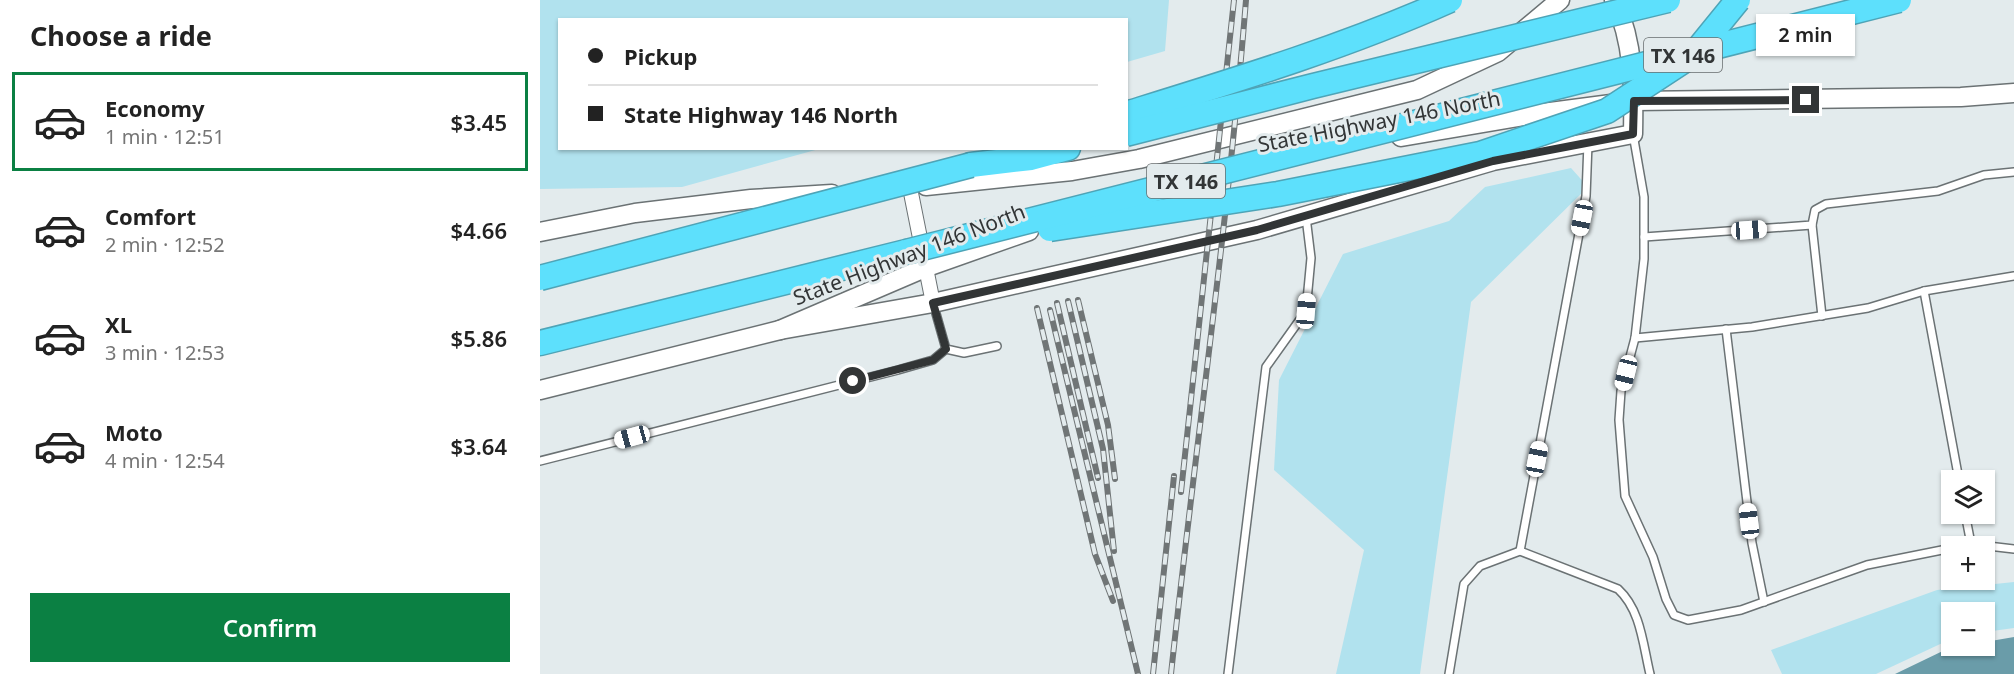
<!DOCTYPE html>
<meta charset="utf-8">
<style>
body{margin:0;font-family:"Noto Sans",sans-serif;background:#f6f6f6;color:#222;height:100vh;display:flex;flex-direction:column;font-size:22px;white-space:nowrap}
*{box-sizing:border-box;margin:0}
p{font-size:20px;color:#767676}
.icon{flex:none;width:33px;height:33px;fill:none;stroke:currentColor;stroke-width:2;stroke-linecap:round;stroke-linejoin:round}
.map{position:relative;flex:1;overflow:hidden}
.details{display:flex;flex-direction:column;background:#fff;width:540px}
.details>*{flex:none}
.top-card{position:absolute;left:18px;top:18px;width:570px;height:132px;border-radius:0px;box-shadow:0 2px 4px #0004;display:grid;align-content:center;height:132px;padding:0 30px;background:#fff}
.fabs{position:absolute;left:1401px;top:470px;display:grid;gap:12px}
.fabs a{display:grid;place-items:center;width:54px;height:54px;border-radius:0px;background:#fff;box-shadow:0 2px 4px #0004;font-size:30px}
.end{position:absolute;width:27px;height:27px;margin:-14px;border:8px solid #323536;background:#fff;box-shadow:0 0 0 3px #fff}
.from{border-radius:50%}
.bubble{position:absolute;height:42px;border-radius:0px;background:#fff;box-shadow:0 2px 4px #0004;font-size:20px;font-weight:600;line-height:42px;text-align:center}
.car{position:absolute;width:18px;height:36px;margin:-18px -9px;border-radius:8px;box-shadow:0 0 4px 2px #0007;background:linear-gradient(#fff 24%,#345 0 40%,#fff 0 76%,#345 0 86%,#fff 0)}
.top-card b{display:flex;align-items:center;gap:21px;height:57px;font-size:22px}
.top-card b+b{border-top:2px solid #e0e0e0}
.top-card i{width:15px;height:15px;background:#222}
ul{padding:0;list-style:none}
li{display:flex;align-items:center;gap:18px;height:99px;margin:0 12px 9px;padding:0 18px;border:3px solid transparent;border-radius:0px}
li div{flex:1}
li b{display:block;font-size:22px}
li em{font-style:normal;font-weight:600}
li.selected{border-color:#0b8043}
li>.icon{width:54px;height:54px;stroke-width:1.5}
h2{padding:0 30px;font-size:27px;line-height:72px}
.action{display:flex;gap:12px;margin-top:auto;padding:12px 30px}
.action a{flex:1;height:69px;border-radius:0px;background:#0b8043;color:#fff;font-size:24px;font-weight:600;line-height:69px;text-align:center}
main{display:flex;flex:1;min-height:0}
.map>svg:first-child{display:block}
.green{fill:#b1e2ee}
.water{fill:#6a9ca9}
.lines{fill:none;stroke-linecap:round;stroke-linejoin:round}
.lane-casing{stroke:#6b7274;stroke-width:10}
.street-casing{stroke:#6b7274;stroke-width:16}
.secondary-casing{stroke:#6b7274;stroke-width:21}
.highway-casing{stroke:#4ea4b7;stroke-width:27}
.lane{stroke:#fff;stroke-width:7}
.street{stroke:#fff;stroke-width:14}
.secondary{stroke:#fff;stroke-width:18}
.highway{stroke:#5de0fc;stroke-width:24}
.rail-casing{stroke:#707576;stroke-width:6}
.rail{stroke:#e3ebed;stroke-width:4;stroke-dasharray:11;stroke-linecap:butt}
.highway-bridge-casing{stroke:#4ea4b7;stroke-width:27;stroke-linecap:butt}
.highway-bridge{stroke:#5de0fc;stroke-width:24}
.route{stroke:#323536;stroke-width:8}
.labels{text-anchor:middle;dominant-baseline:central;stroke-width:6;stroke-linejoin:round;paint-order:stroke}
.shield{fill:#e3ebed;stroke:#676c6d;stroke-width:1.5}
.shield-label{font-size:20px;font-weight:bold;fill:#323536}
.street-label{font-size:21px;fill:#323536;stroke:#e3ebed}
</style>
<main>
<section class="details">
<h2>Choose a ride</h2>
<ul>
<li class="selected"><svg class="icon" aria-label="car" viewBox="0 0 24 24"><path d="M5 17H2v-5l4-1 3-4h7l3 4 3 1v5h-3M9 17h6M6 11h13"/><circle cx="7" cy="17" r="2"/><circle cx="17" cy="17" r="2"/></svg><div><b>Economy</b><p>1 min · 12:51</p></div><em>$3.45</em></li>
<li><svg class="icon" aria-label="car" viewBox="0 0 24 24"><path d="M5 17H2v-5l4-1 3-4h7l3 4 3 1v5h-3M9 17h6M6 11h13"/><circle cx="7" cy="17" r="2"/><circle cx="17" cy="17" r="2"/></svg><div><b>Comfort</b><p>2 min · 12:52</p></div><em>$4.66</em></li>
<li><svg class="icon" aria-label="car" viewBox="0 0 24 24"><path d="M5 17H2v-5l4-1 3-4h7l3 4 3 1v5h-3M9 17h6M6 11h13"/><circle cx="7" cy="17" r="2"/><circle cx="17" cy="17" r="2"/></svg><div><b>XL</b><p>3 min · 12:53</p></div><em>$5.86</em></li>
<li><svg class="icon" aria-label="car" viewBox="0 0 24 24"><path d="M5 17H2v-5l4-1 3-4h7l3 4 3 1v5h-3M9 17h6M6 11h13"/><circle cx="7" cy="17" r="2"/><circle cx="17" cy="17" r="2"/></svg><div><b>Moto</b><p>4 min · 12:54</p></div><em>$3.64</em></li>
</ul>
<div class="action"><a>Confirm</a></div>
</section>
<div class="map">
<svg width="1474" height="674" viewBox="0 0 1474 674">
<rect width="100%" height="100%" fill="#e3ebed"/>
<g class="green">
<polygon points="0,0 629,0 625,51 587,62 586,20 20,20 20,148 279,149 142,187 0,189"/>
<polygon points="1031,168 1048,187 931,302 880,674 796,674 824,550 734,470 739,380 803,254 909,221 945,187"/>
<polygon points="1474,582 1474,628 1445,632 1444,612 1412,612 1411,639 1336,674 1242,674 1231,650 1397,590"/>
</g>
<polygon class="water" points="1474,637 1474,674 1355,674 1409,648 1444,645 1445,642"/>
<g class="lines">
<g class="lane-casing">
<g id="lane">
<polyline points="1093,134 1104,197 1104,259 1095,338 1081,391 1079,420 1085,496 1113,557 1126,599 1134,615 1148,620 1201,610 1327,565 1412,548"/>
<polyline points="1272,225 1282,316"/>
<polyline points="1104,237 1272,225 1275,210 1286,204 1398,191 1444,175 1474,172"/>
<polyline points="1384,291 1419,480"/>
<polyline points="393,303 406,349 424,353 457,346"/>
<polyline points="1186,329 1212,543 1224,602"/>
<polyline points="1095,338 1212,327 1328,308 1384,291 1474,276"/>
<polyline points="0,461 358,370 393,360 406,349"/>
<polyline points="1425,513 1431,544"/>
<polyline points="1423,546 1431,544 1474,549"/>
<polyline points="980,551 1046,196 1048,143"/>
<polyline points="688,674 726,367 766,311 771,258 766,217"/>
<path d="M909,674L924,584L940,566L980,551L1078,589C1101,610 1103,645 1110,674"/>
</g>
</g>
<g class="street-casing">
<polyline id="street" points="370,188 393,303"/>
</g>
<g class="secondary-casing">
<g id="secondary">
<polyline points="861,137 995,114 1094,101 1421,97 1474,93"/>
<polyline points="386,186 532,171 599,159 877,90 958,52 1020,0"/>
<polyline points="0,232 95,213 211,199 292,194"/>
<polyline points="240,330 387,267 489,231"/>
<path d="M0,390L240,330L393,303L717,230L953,161L1093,134C1094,89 1094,41 1074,0"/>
</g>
</g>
<g class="highway-casing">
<g id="highway">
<polyline points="431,165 491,158 528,148"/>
<polyline points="0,343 366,252"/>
</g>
</g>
<use href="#lane" class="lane"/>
<use href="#street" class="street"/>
<use href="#secondary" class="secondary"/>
<use href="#highway" class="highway"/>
<g class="rail-casing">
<g id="rail">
<polyline points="538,300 568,425 575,479"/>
<polyline points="528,301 563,449 574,551"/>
<polyline points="517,303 558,478"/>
<polyline points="497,308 555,554 573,601"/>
<polyline points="510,310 598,674"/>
<polyline points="641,492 694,0"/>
<polyline points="613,674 634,476"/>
<path d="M631,674C655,449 688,225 706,0"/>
</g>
</g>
<use href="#rail" class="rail"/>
<g class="highway-bridge-casing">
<g id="highway-bridge">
<path d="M586,114C696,80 805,47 910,0"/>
<polyline points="586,134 773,86 1128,0"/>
<polyline points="510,229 738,194 940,154 1067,111 1154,54 1198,0"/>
<polyline points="366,252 1359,0"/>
<polyline points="0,278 431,165"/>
</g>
</g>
<use href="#highway-bridge" class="highway-bridge"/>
</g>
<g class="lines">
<polyline class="route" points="313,381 393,360 406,349 393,303 717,230 953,161 1093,134 1094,101 1266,100"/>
</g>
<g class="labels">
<g class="shield">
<rect x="1104" y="38" width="78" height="34" rx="4.5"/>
<rect x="607" y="164" width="78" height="34" rx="4.5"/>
</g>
<g class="shield-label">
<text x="1143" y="55">TX 146</text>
<text x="646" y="181">TX 146</text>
</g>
<g class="street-label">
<text transform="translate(839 121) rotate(-11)">State Highway 146 North</text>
<text transform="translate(369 254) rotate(-21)">State Highway 146 North</text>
</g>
</g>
</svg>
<div class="fabs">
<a><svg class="icon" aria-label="layers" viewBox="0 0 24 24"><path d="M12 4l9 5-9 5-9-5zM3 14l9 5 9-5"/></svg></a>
<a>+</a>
<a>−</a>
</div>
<i class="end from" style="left:313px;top:381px"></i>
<i class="end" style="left:1266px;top:100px"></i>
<div class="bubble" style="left:1216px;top:14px;width:99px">2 min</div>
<i class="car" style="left:1042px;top:218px;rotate:191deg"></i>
<i class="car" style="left:1209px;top:230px;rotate:86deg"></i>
<i class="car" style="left:766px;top:311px;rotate:5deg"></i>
<i class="car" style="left:1086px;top:373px;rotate:194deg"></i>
<i class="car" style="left:92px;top:437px;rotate:255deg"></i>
<i class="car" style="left:997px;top:459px;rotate:11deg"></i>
<i class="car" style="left:1209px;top:521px;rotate:353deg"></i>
<div class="top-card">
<b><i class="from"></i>Pickup</b>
<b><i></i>State Highway 146 North</b>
</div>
</div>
</main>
